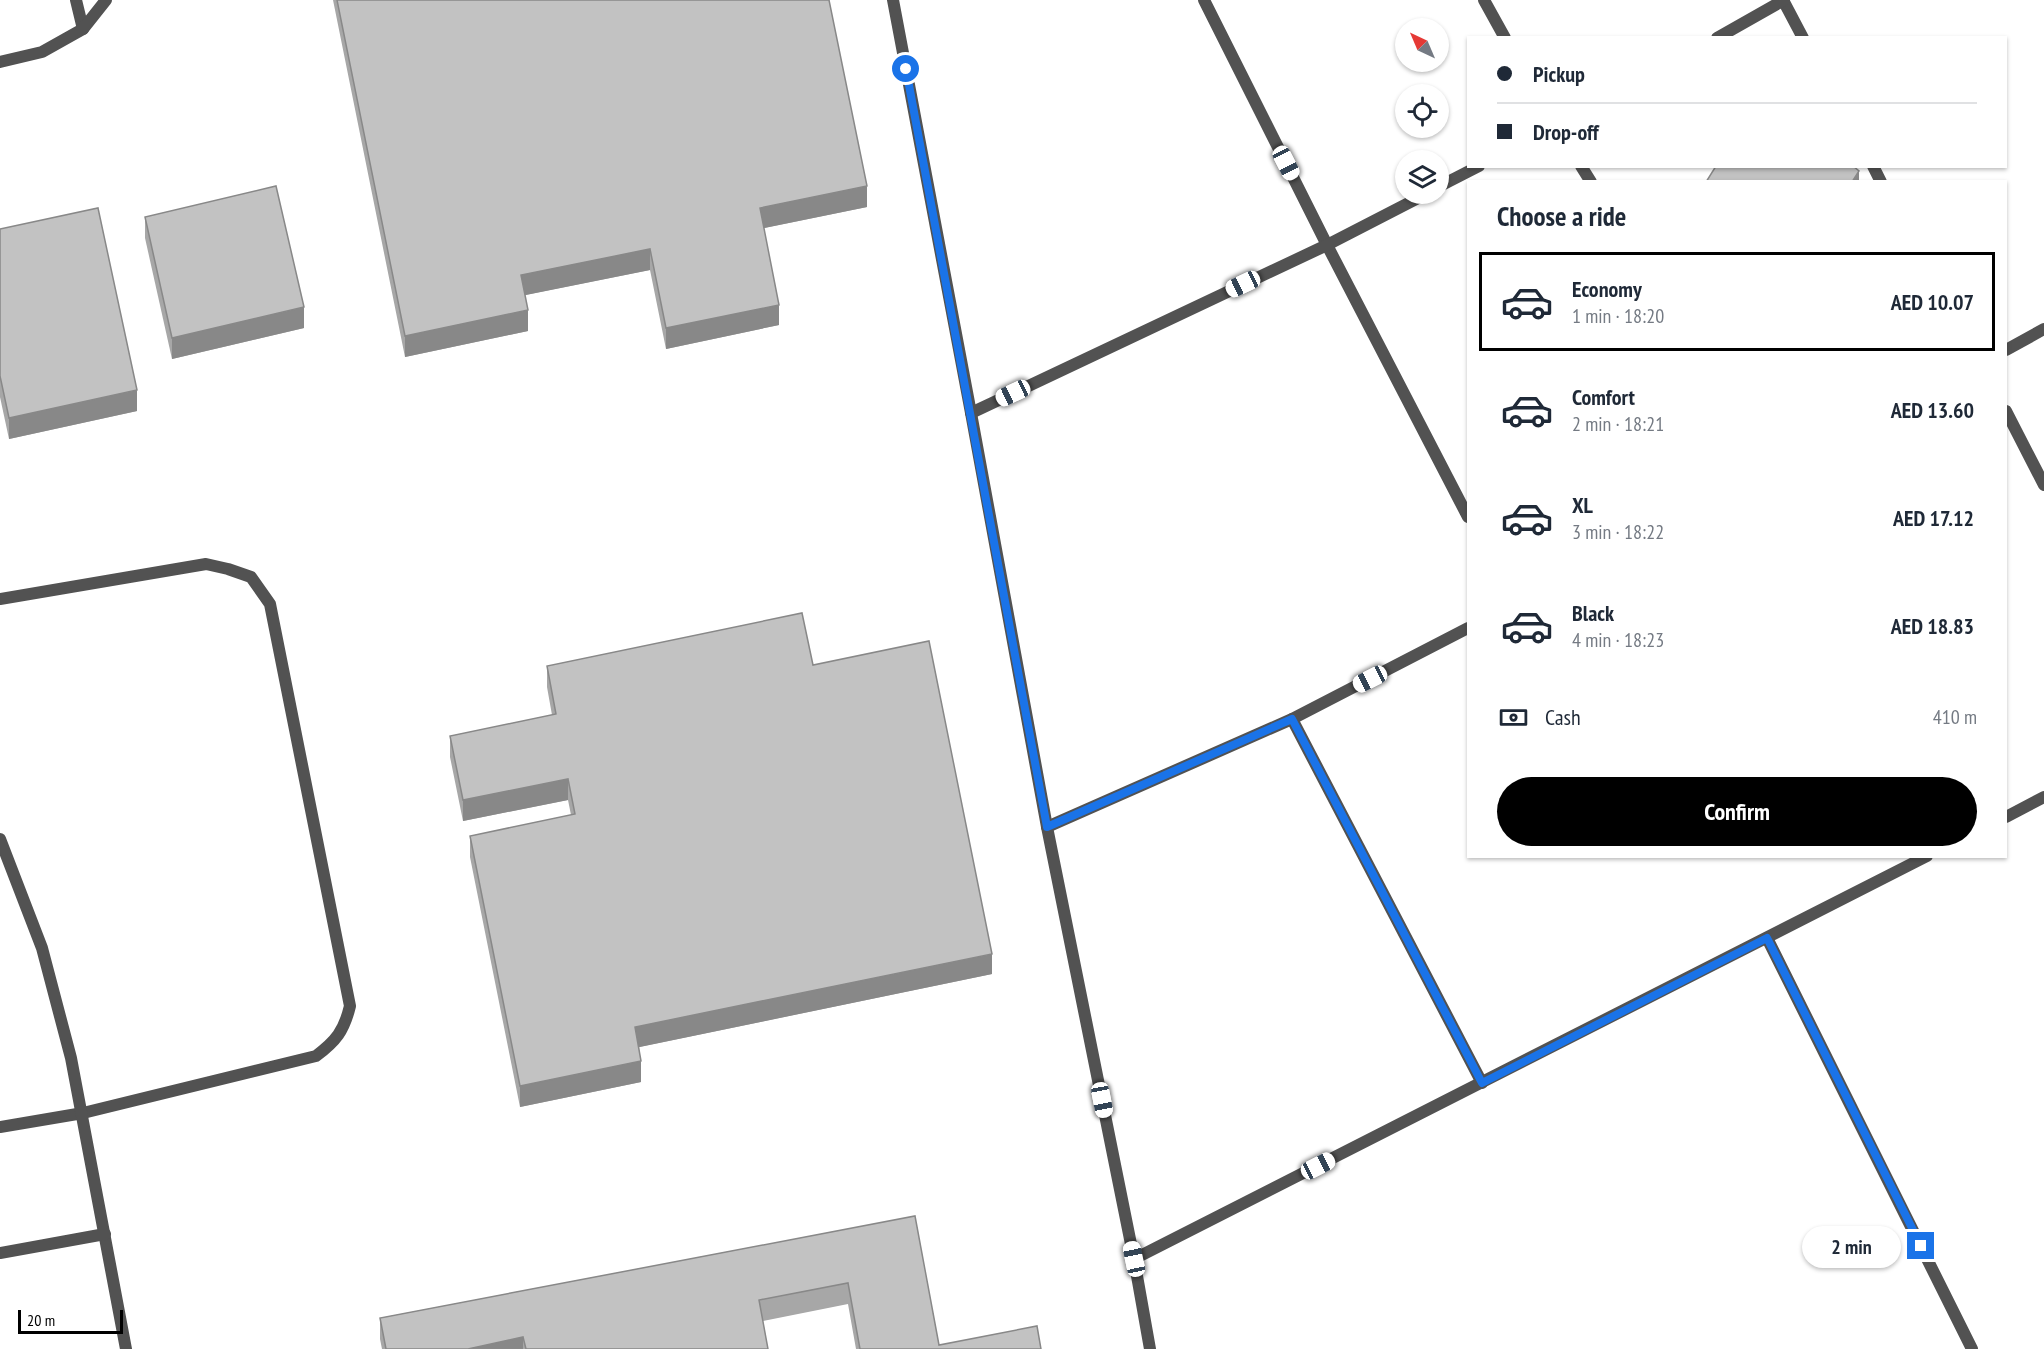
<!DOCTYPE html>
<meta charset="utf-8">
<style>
body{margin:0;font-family:"PT Sans Narrow",sans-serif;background:#f6f6f7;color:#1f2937;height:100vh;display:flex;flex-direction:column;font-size:22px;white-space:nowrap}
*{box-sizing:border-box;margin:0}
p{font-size:20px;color:#747a83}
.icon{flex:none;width:33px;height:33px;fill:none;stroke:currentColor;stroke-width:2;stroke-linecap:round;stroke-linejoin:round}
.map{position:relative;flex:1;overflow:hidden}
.details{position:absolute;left:1467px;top:180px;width:540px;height:678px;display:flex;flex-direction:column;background:#fff;border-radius:0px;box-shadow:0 2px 4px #0004}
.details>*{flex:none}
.guide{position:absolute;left:1467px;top:36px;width:540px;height:132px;border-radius:0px;box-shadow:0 2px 4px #0004;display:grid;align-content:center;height:132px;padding:0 30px;background:#fff}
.needle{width:39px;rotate:316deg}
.fabs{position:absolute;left:1395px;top:18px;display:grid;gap:12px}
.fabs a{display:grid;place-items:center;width:54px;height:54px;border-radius:50%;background:#fff;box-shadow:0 2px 4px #0004;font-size:30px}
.scale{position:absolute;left:18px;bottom:15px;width:105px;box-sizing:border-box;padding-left:6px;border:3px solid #000;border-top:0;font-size:16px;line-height:21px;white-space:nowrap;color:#000;-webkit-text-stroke:4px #fff;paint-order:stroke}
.end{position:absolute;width:27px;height:27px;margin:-14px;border:8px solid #1a73e8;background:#fff;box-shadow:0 0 0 3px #fff}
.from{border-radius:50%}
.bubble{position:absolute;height:42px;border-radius:21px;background:#fff;box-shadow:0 2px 4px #0004;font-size:20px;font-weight:800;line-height:42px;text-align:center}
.car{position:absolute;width:18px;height:36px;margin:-18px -9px;border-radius:8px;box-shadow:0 0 4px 2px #0007;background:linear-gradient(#fff 24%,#345 0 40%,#fff 0 76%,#345 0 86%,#fff 0)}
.guide b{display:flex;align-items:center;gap:21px;height:57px;font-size:22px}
.guide b+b{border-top:2px solid #e0e1e3}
.guide i{width:15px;height:15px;background:#1f2937}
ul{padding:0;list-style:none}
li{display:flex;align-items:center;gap:18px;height:99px;margin:0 12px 9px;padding:0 18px;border:3px solid transparent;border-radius:0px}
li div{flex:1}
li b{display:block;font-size:22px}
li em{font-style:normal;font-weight:800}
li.current{border-color:#000}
li>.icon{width:54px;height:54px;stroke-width:1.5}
h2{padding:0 30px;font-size:27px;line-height:72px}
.pay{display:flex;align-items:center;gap:15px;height:66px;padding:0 30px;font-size:22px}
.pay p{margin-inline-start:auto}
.primary-button{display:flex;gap:12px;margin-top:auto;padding:12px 30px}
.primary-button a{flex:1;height:69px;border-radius:36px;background:#000;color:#fff;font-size:24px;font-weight:800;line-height:69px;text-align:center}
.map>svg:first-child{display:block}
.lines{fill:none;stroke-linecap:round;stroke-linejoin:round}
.minor{stroke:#525252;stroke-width:12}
.tertiary{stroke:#525252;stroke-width:12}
.wall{fill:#a7a7a7}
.shaded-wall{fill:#888}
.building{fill:#c2c2c2;stroke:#888;stroke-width:1.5}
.route{stroke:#1a73e8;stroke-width:8}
</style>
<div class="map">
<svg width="2044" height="1349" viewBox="0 0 2044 1349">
<rect width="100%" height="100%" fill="#fff"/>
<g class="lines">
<g class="minor">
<polyline points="76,0 83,29"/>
<polyline points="1204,0 1327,245 1468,517"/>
<polyline points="1484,0 1505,38"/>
<polyline points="1783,0 1803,38"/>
<polyline points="1717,38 1784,0"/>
<polyline points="0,62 42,52 83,29 106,0"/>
<polyline points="1581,166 1591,182"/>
<polyline points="1873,166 1881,182"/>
<polyline points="1438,187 1479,166"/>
<polyline points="2006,350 2044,329"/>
<polyline points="2006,411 2044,485"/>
<polyline points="971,413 1327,245 1426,194"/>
<path d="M0,599L206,564L228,569L251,577L270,604L350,1006C344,1031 336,1041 316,1056L83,1113L0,1127"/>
<polyline points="1292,719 1482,1083"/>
<polyline points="2006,817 2044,797"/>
<polyline points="1047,827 1292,719 1468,628"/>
<polyline points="0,839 42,948 71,1058 126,1349"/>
<polyline points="1767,938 1972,1349"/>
<polyline points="0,1253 105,1234"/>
<polyline points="1134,1259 1927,856"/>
</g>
<polyline class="tertiary" points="893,0 971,413 1047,827 1134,1259 1150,1349"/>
</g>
<g class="wall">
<polygon points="333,0 829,0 867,207 764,228 779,325 666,349 650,270 525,295 528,331 405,357"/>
<polygon points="145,217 304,328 172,359 145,238"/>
<polygon points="0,229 137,411 9,439 0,397"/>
<polygon points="813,665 992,974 639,1047 641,1082 520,1107 470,857 470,836 571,815 568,800 463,821 450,757 450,736 552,715 547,687 547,666"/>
<polygon points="915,1216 939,1345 1041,1349 856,1349 848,1304 763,1321 768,1349 382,1349 380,1339 380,1318"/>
</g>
<g class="shaded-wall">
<polygon points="1859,171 1859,182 1852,182"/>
<polygon points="867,186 867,207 760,229 760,208"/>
<polygon points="650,249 650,270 521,296 521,275"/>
<polygon points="779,305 779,325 666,349 666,328"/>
<polygon points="304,307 304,328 172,359 172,338"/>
<polygon points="528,310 528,331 405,357 405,336"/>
<polygon points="137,390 137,411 9,439 9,418"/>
<polygon points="568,779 568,800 463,821 463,800"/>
<polygon points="992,954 992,974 635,1048 635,1027"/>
<polygon points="641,1061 641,1082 520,1107 520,1086"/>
<polygon points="523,1337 523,1349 468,1349"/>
</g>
<g class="building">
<polygon points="337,0 829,0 867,186 760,208 779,305 666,328 650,249 521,275 528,310 405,336"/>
<polygon points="1716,166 1853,166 1859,171 1852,182 1706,182"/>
<polygon points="276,186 304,307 172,338 145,217"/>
<polygon points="98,208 137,390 9,418 0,376 0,229"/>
<polygon points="802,613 813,665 929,641 992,954 635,1027 641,1061 520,1086 470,836 575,814 568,779 463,800 450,736 556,714 547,666"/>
<polygon points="915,1216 939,1345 1037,1326 1041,1349 860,1349 848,1283 759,1300 768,1349 526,1349 523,1337 468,1349 386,1349 380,1318"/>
</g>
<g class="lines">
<polyline class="route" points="906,69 1047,827 1292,719 1482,1083 1767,938 1921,1246"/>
</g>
</svg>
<div class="fabs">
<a><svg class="needle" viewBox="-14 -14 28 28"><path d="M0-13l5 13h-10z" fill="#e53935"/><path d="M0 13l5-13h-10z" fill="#747a83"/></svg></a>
<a><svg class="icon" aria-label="locate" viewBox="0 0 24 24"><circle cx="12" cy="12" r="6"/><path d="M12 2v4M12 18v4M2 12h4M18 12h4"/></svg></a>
<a><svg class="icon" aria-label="layers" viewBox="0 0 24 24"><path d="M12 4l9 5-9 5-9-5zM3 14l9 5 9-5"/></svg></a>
</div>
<div class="scale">20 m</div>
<i class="end from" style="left:906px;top:69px"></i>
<i class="end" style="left:1921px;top:1246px"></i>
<div class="bubble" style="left:1802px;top:1226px;width:99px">2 min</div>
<i class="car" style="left:1286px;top:163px;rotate:153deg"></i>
<i class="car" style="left:1243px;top:284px;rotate:245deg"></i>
<i class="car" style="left:1013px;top:393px;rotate:245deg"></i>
<i class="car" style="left:1370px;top:679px;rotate:243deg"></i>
<i class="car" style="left:1102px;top:1100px;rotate:169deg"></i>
<i class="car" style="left:1318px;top:1166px;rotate:63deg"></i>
<i class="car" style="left:1134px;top:1259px;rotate:348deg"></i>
<div class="guide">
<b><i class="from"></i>Pickup</b>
<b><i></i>Drop-off</b>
</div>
<section class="details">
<h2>Choose a ride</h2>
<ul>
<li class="current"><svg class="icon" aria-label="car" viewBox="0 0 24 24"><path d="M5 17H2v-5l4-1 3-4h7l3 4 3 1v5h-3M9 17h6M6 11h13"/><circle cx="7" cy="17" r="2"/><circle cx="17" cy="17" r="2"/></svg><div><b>Economy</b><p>1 min · 18:20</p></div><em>AED 10.07</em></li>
<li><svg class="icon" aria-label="car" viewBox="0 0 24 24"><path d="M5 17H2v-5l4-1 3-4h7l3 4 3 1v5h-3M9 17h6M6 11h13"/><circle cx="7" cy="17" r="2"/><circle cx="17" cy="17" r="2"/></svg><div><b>Comfort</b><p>2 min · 18:21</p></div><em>AED 13.60</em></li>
<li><svg class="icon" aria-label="car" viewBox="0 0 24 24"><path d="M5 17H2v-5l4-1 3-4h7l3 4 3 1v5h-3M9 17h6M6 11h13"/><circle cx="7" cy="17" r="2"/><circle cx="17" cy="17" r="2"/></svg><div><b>XL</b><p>3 min · 18:22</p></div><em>AED 17.12</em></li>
<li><svg class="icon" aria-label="car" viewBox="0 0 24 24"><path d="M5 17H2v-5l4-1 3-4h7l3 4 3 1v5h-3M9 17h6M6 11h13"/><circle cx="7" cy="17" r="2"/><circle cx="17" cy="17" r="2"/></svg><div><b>Black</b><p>4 min · 18:23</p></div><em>AED 18.83</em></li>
</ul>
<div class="pay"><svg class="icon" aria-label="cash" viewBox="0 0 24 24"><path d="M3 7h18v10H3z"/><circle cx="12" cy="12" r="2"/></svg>Cash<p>410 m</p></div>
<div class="primary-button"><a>Confirm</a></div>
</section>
</div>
